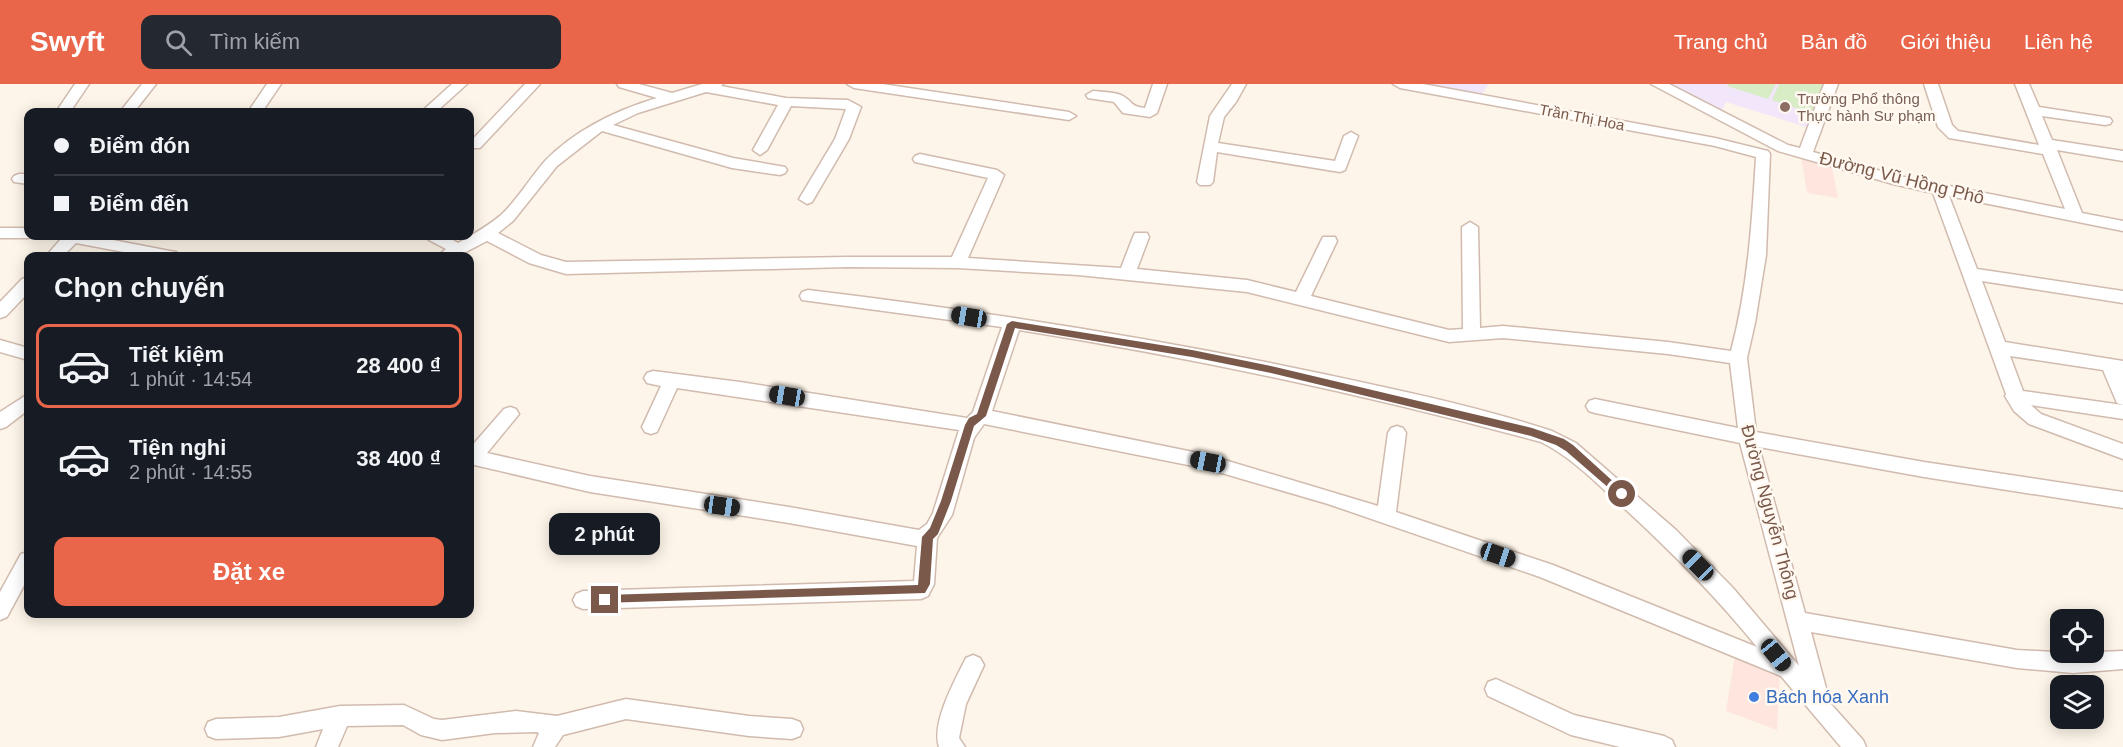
<!DOCTYPE html>
<html lang="vi">
<meta charset="utf-8">
<style>
body{margin:0;font-family:Arial,sans-serif;background:#242831;color:#f1f3f6;height:100vh;display:flex;flex-direction:column;font-size:22px;white-space:nowrap}
*{box-sizing:border-box;margin:0}
p{font-size:20px;color:#9ea1a6}
.icon{flex:none;width:33px;height:33px;fill:none;stroke:currentColor;stroke-width:2;stroke-linecap:round;stroke-linejoin:round}
.map{position:relative;flex:1;overflow:hidden}
.sheet{position:absolute;left:24px;top:168px;width:450px;height:366px;display:flex;flex-direction:column;background:#171b24;border-radius:12px;box-shadow:0 3px 15px #0003}
.sheet>*{flex:none}
.guide{position:absolute;left:24px;top:24px;width:450px;height:132px;border-radius:12px;box-shadow:0 3px 15px #0003;display:grid;align-content:center;height:132px;padding:0 30px;background:#171b24}
.buttons{position:absolute;left:2050px;top:525px;display:grid;gap:12px}
.buttons a{display:grid;place-items:center;width:54px;height:54px;border-radius:12px;background:#171b24;box-shadow:0 3px 15px #0003;font-size:30px}
.end{position:absolute;width:27px;height:27px;margin:-14px;border:8px solid #7a594b;background:#fff;box-shadow:0 0 0 3px #fff}
.from{border-radius:50%}
.bubble{position:absolute;height:42px;border-radius:12px;background:#171b24;box-shadow:0 3px 15px #0003;font-size:20px;font-weight:600;line-height:42px;text-align:center}
.car{position:absolute;width:18px;height:36px;margin:-18px -9px;border-radius:8px;box-shadow:0 0 4px 2px #0007;background:linear-gradient(#222 24%,#8ab4d8 0 40%,#222 0 76%,#8ab4d8 0 86%,#222 0)}
.guide b{display:flex;align-items:center;gap:21px;height:57px;font-size:22px}
.guide b+b{border-top:2px solid #363941}
.guide i{width:15px;height:15px;background:#f1f3f6}
ul{padding:0;list-style:none}
li{display:flex;align-items:center;gap:18px;height:84px;margin:0 12px 9px;padding:0 18px;border:3px solid transparent;border-radius:12px}
li div{flex:1}
li b{display:block;font-size:22px}
li em{font-style:normal;font-weight:600}
li.selected{border-color:#ea664b}
li>.icon{width:54px;height:54px;stroke-width:1.5}
h2{padding:0 30px;font-size:27px;line-height:72px}
.button{display:flex;gap:12px;margin-top:auto;padding:12px 30px}
.button a{flex:1;height:69px;border-radius:12px;background:#ea664b;color:#fff;font-size:24px;font-weight:600;line-height:69px;text-align:center}
header{display:flex;align-items:center;gap:36px;box-sizing:border-box;height:84px;padding:0 30px;background:#ea664b;color:#fff}
header strong{font-size:28px}
nav{display:flex;gap:33px;margin-inline-start:auto;font-size:21px}
.search{width:420px;height:54px;background:#242831;display:flex;align-items:center;gap:15px;box-sizing:border-box;padding:0 21px;border-radius:12px;color:#9ea1a6;font-size:22px}
.map>svg:first-child{display:block}
.commercial{fill:#fee5dd}
.education{fill:#f2e6fa}
.green{fill:#d8ecc6}
.lines{fill:none;stroke-linecap:round;stroke-linejoin:round}
.minor-casing{stroke:#d1bbae;stroke-width:3}
.minor{fill:#fff;fill-rule:evenodd}
.route{fill:#7a594b}
.education-dot{fill:#8d6e63;stroke:#fff9f1;stroke-width:2}
.shop-dot{fill:#3f7fe0;stroke:#fff9f1;stroke-width:2}
.labels{text-anchor:middle;dominant-baseline:central;stroke-width:5;stroke-linejoin:round;paint-order:stroke}
.far-education-label{font-size:15px;fill:#785e54;stroke:#fff9f1;text-anchor:start}
.far-street-label{font-size:15px;fill:#7a594b;stroke:#fff9f1}
.street-label{font-size:18px;fill:#7a594b;stroke:#fff9f1}
.shop-label{font-size:18px;fill:#366cbe;stroke:#fff9f1;text-anchor:start}
</style>
<header>
<strong>Swyft</strong>
<div class="search"><svg class="icon" aria-label="search" viewBox="0 0 24 24"><circle cx="10" cy="10" r="6"/><path d="M15 15l6 6"/></svg>Tìm kiếm</div>
<nav><a>Trang chủ</a><a>Bản đồ</a><a>Giới thiệu</a><a>Liên hệ</a></nav>
</header>
<div class="map">
<svg width="2123" height="663" viewBox="0 0 2123 663">
<rect width="100%" height="100%" fill="#fdf5e9"/>
<g class="commercial">
<polygon points="1801,73 1832,84 1838,114 1807,109"/>
<polygon points="1735,571 1780,588 1777,646 1726,627"/>
</g>
<g class="education">
<polygon points="1419,0 1489,0 1481,11"/>
<polygon points="1668,0 1836,0 1819,47 1726,18 1721,28"/>
</g>
<g class="green">
<polygon points="1728,0 1776,0 1768,15 1727,2"/>
<polygon points="1779,0 1827,0 1814,30 1772,16"/>
</g>
<g class="lines">
<g class="minor-casing">
<g id="minor">
<polygon points="75,0 89,0 70,28 56,28"/>
<polygon points="142,0 156,0 134,28 120,28"/>
<polygon points="267,0 281,0 262,28 248,28"/>
<polygon points="452,0 467,0 436,28 421,28"/>
<polygon points="525,0 540,0 480,64 470,64 470,58"/>
<path d="M617,0H639L672,9L702,0H723L721,2L786,14L848,16L861,23L849,55L812,118L807,120L799,115L835,55L846,25L791,22L767,66L760,71L753,66L778,21L706,8L638,29L613,41L733,74L785,83L787,86L785,89L780,91L732,84L602,47L557,82L513,137L498,149L541,171L566,178L848,173H952L988,94L915,78L913,75L915,72L920,70L997,86L1004,91L968,174L1121,184L1133,153L1135,149H1147L1149,153L1137,185L1247,196L1296,208L1321,157L1323,153H1335L1337,157L1311,212L1449,246L1463,245L1462,143L1470,138L1478,143L1480,244L1503,242L1525,244L1668,258L1731,267C1748,203 1752,139 1756,73L1715,62L1400,4L1393,0H1423L1715,54L1768,67L1770,70L1766,171L1755,239L1747,274L1756,348L1924,378L2123,408V424L1924,393L1759,363L1805,529L2017,566L2073,569L2123,567V585L2073,589L2017,584L1811,548L1830,619L1863,656L1866,663H1841L1781,592L1540,493L1328,420L1208,385L984,340L974,354L952,431L937,454L934,500L928,512L921,515L583,525L576,522L573,516L576,510L583,507L914,497L917,462L789,439L590,408L470,380V364L504,325L510,323L516,325L519,330L487,369L590,392L789,423L919,446L927,440L933,429L959,346L677,304L657,348L651,350L645,348L642,343L661,302L647,299L644,294L647,289L653,287L740,298L967,334L973,328L1002,243L802,216L800,212L802,208L808,206C983,227 1156,254 1328,291C1403,307 1479,323 1552,347L1576,359L1676,446L1733,504L1799,582L1740,359L1595,329L1589,327L1586,322L1589,317L1595,315L1738,344L1730,279L1668,270L1503,254L1449,258L1247,208L1078,191L958,184L848,183L566,190L529,179L487,157L458,172H438L446,165L429,156L427,152H446L458,159C474,150 488,142 501,131C518,115 530,94 545,77C575,46 617,26 657,14L619,3ZM1019,246C1195,274 1368,311 1541,358C1569,372 1590,393 1613,414C1665,461 1713,509 1757,563L1553,481L1396,428L1406,349L1403,344L1397,342L1391,344L1388,349L1378,422L1208,371L992,327Z"/>
<polygon points="847,0 882,0 1069,28 1076,32 1069,36 854,4"/>
<path d="M1153,0H1167L1157,29L1150,33L1123,29L1114,18L1088,14L1086,11L1093,7C1102,8 1116,8 1123,12C1134,19 1130,22 1145,24Z"/>
<polygon points="1232,0 1246,0 1236,18 1224,33 1218,59 1335,77 1344,52 1351,48 1358,52 1345,86 1340,88 1217,68 1213,98 1210,101 1200,101 1197,98 1210,32"/>
<polygon points="1651,0 1669,0 1788,61 1800,64 1824,0 1838,0 1813,68 1899,92 2065,125 2043,70 1949,54 1938,43 1924,0 1938,0 1952,41 1958,47 2039,61 2015,0 2029,0 2039,23 2110,34 2112,37 2110,40 2105,41 2042,32 2052,56 2123,67 2123,77 2057,66 2082,129 2123,137 2123,147 1949,112 1977,185 2123,207 2123,219 1982,197 2005,258 2123,277 2123,321 2117,319 2103,286 2010,272 2023,307 2123,321 2123,335 2031,321 2041,330 2123,360 2123,375 2029,340 2014,327 2005,312 2006,310 1933,109 1893,100 1778,67"/>
<polygon points="19,90 28,90 28,100 14,98 12,95 14,92"/>
<polygon points="0,144 28,144 28,152 34,152 28,154 0,154"/>
<polygon points="59,152 92,152 170,167 176,168 178,172 145,172 76,159 63,172 46,172 61,155"/>
<polygon points="28,193 28,209 6,232 0,234 0,218 22,195"/>
<polygon points="0,256 28,264 28,276 0,268"/>
<polygon points="28,310 28,326 6,343 0,345 0,328"/>
<polygon points="28,468 28,494 7,533 0,536 0,508 21,470"/>
<path d="M973,571L980,574L984,581L966,620L959,654L965,663H939C931,639 955,596 966,574Z"/>
<polygon points="1496,595 1574,631 1664,652 1672,656 1675,663 1620,663 1571,651 1488,612 1485,605 1488,598"/>
<polygon points="626,615 749,632 792,635 800,638 803,645 800,652 792,655 749,652 626,635 563,651 555,663 533,663 539,649 537,648 495,649 442,656 421,651 403,641 347,642 338,663 316,663 323,645 279,653 216,655 208,652 205,645 208,638 216,635 279,633 340,622 404,621 434,635 442,636 516,627 557,632"/>
</g>
</g>
<use href="#minor" class="minor"/>
</g>
<polygon class="route" points="1012,237 1192,266 1271,282 1532,344 1564,355 1573,361 1627,410 1622,414 1618,412 1566,367 1556,361 1531,352 1271,289 1192,273 1015,244 986,332 974,342 951,417 938,450 933,455 930,500 925,509 601,519 600,516 605,511 918,501 922,453 930,444 941,417 965,341 969,334 977,330 1007,240"/>
<circle class="education-dot" cx="1785" cy="23" r="6"/>
<circle class="shop-dot" cx="1754" cy="613" r="6"/>
<g class="labels">
<g class="far-education-label">
<text x="1797" y="14">Trường Phổ thông<tspan x="1797" dy="17">Thực hành Sư phạm</tspan></text>
</g>
<g class="far-street-label">
<text transform="translate(1582 33) rotate(11)">Trần Thị Hoa</text>
</g>
<g class="street-label">
<text transform="translate(1902 94) rotate(14)">Đường Vũ Hồng Phô</text>
<text transform="translate(1770 428) rotate(75)">Đường Nguyễn Thông</text>
</g>
<g class="shop-label">
<text x="1766" y="613">Bách hóa Xanh</text>
</g>
</g>
</svg>
<div class="buttons">
<a><svg class="icon" aria-label="locate" viewBox="0 0 24 24"><circle cx="12" cy="12" r="6"/><path d="M12 2v4M12 18v4M2 12h4M18 12h4"/></svg></a>
<a><svg class="icon" aria-label="layers" viewBox="0 0 24 24"><path d="M12 4l9 5-9 5-9-5zM3 14l9 5 9-5"/></svg></a>
</div>
<i class="end from" style="left:1622px;top:410px"></i>
<i class="end" style="left:605px;top:516px"></i>
<div class="bubble" style="left:549px;top:429px;width:111px">2 phút</div>
<i class="car" style="left:969px;top:233px;rotate:280deg"></i>
<i class="car" style="left:787px;top:312px;rotate:279deg"></i>
<i class="car" style="left:1208px;top:378px;rotate:281deg"></i>
<i class="car" style="left:722px;top:422px;rotate:98deg"></i>
<i class="car" style="left:1498px;top:471px;rotate:109deg"></i>
<i class="car" style="left:1698px;top:481px;rotate:315deg"></i>
<i class="car" style="left:1776px;top:571px;rotate:141deg"></i>
<div class="guide">
<b><i class="from"></i>Điểm đón</b>
<b><i></i>Điểm đến</b>
</div>
<section class="sheet">
<h2>Chọn chuyến</h2>
<ul>
<li class="selected"><svg class="icon" aria-label="car" viewBox="0 0 24 24"><path d="M5 17H2v-5l4-1 3-4h7l3 4 3 1v5h-3M9 17h6M6 11h13"/><circle cx="7" cy="17" r="2"/><circle cx="17" cy="17" r="2"/></svg><div><b>Tiết kiệm</b><p>1 phút · 14:54</p></div><em>28 400 ₫</em></li>
<li><svg class="icon" aria-label="car" viewBox="0 0 24 24"><path d="M5 17H2v-5l4-1 3-4h7l3 4 3 1v5h-3M9 17h6M6 11h13"/><circle cx="7" cy="17" r="2"/><circle cx="17" cy="17" r="2"/></svg><div><b>Tiện nghi</b><p>2 phút · 14:55</p></div><em>38 400 ₫</em></li>
</ul>
<div class="button"><a>Đặt xe</a></div>
</section>
</div>
